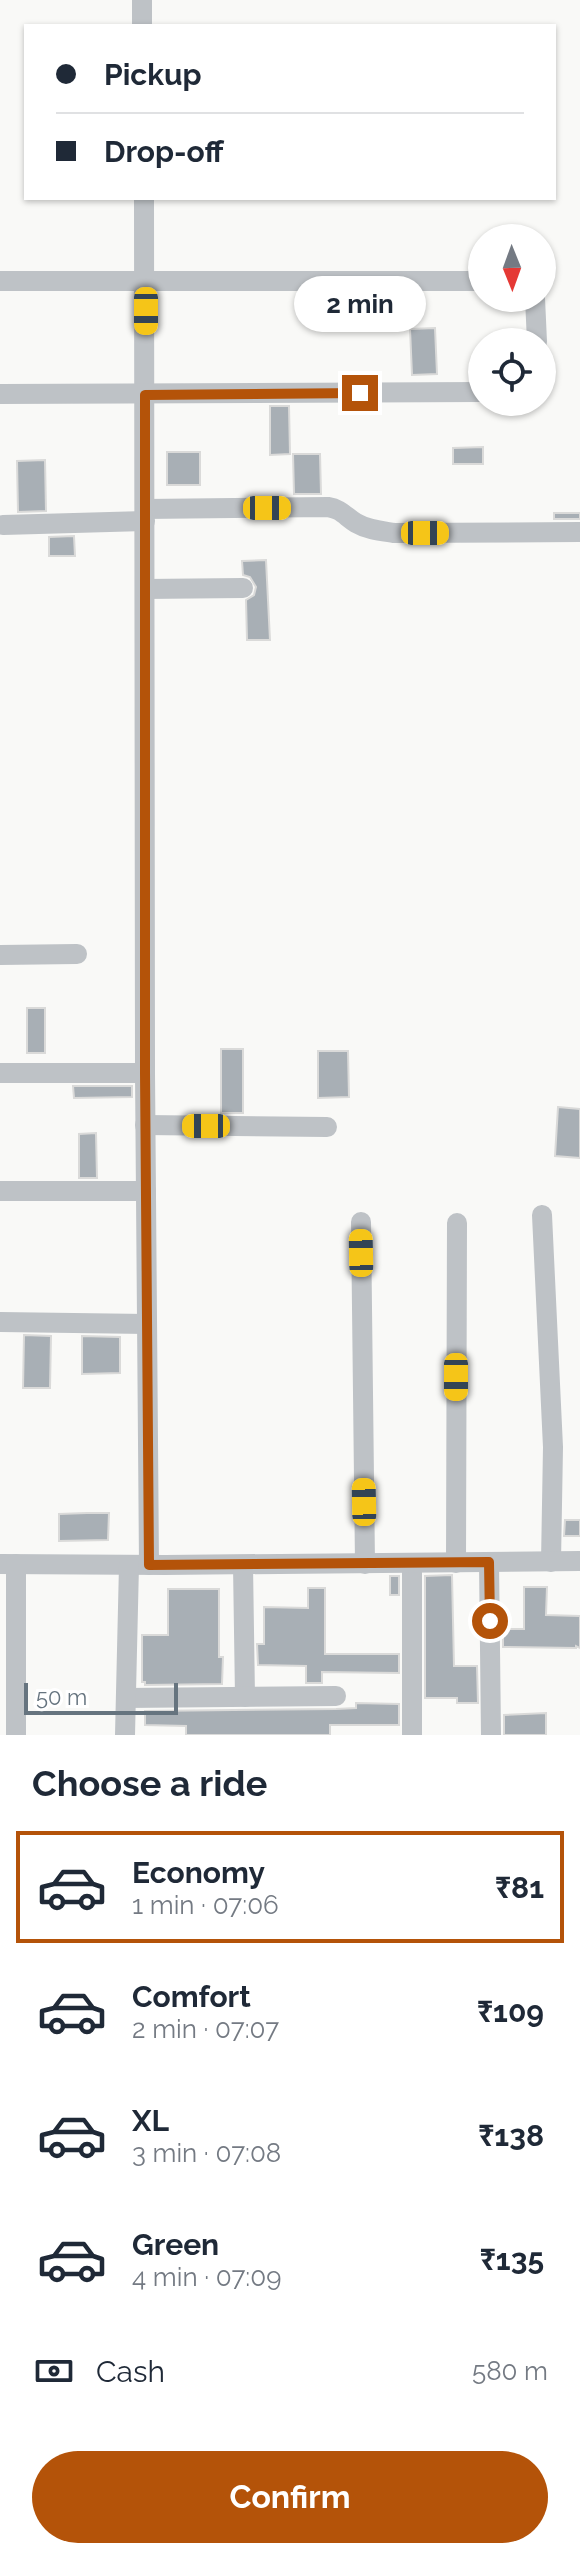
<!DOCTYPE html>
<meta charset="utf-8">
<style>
body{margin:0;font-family:Raleway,sans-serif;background:#f6f6f7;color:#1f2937;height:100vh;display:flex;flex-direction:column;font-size:30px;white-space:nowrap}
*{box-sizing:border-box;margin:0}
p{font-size:26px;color:#747a83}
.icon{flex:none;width:44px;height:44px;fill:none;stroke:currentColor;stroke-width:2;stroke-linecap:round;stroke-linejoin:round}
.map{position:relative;height:1735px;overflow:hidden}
.drawer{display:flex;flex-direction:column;background:#fff;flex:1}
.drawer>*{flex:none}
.hud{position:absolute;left:24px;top:24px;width:532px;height:176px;border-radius:0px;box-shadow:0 2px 6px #0004;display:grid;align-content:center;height:176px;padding:0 32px;background:#fff}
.needle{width:52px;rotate:179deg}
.fabs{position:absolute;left:468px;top:224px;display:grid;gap:16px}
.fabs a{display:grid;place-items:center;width:88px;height:88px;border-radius:50%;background:#fff;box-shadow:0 2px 6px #0004;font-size:40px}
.scale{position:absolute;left:24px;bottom:20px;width:154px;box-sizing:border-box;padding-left:8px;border:4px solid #66747f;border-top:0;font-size:22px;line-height:28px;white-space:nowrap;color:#66747f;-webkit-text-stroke:6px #fff;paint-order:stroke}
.end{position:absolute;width:36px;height:36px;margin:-18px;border:10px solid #b45309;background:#fff;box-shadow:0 0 0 4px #fff}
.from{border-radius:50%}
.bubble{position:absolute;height:56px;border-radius:28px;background:#fff;box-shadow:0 2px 6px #0004;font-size:26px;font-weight:700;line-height:56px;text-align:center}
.car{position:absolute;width:24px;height:48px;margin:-24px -12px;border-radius:10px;box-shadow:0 0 6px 2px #0007;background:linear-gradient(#f5c518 24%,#345 0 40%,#f5c518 0 76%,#345 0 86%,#f5c518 0)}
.hud b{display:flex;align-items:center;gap:28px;height:76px;font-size:30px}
.hud b+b{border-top:2px solid #e0e1e3}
.hud i{width:20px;height:20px;background:#1f2937}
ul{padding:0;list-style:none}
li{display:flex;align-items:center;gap:24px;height:112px;margin:0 16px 12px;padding:0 16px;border:4px solid transparent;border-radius:0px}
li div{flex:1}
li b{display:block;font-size:30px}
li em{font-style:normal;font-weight:700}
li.selected{border-color:#b45309}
li>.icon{width:72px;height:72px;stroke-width:1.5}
h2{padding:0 32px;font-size:36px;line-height:96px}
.pay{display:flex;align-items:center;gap:20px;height:88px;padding:0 32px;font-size:30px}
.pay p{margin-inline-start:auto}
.primary-button{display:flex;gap:16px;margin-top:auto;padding:16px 32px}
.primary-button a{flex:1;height:92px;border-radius:48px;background:#b45309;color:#fff;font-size:32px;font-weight:700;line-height:92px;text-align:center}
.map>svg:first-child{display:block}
.building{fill:#a8afb5;stroke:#dadad9;stroke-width:2}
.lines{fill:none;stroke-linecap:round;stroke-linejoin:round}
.street{stroke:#bec2c6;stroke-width:20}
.route{stroke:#b45309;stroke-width:10}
</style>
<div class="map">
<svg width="580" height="1735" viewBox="0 0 580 1735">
<rect width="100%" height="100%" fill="#f9f9f7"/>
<g class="building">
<polygon points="364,294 379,294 380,331 364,331"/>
<polygon points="435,328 437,374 412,375 410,329"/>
<polygon points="270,406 289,406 290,454 270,455"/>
<polygon points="483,447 483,464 453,464 453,448"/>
<rect x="167" y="452" width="33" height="33"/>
<polygon points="293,454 320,454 321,494 294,494"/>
<polygon points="45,460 46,511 18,512 17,461"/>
<rect x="554" y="513" width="26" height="6"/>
<polygon points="74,536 75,556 49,556 49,537"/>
<polygon points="266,560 270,640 247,640 246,600 254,595 256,587 250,577 243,575 242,561"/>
<rect x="27" y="1008" width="18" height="45"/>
<rect x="221" y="1049" width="22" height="64"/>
<polygon points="318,1051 348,1051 349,1097 318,1098"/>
<polygon points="73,1086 132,1086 132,1097 74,1098"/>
<polygon points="558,1107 580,1109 580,1158 555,1156"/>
<polygon points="96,1133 97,1178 79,1178 79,1134"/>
<polygon points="24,1335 51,1336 50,1388 23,1388"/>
<polygon points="82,1336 120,1337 120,1373 82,1374"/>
<polygon points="87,1513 109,1513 108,1540 59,1541 59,1514"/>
<polygon points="565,1520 580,1520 580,1536 564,1536"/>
<polygon points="452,1575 454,1666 477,1666 478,1703 457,1703 457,1698 425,1698 425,1576"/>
<rect x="390" y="1576" width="9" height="19"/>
<polygon points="524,1587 547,1587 546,1615 580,1616 580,1648 576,1646 576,1648 503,1647 503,1629 524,1629"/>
<polygon points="308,1588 325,1588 325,1654 399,1654 399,1673 322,1672 322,1683 306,1683 306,1666 258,1665 257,1644 264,1644 264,1607 308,1608"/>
<polygon points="168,1589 219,1589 219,1657 223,1657 222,1684 145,1685 145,1682 142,1682 142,1635 168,1635"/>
<polygon points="356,1703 399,1704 399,1725 330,1725 330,1735 186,1735 186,1726 145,1725 145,1711 336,1709 356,1708"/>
<polygon points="546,1713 546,1735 504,1735 504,1715"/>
</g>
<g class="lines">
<g class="street">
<polyline points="142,0 142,26"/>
<polyline points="144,198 145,1073 149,1565"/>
<polyline points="0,281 482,281"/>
<polyline points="535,298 537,342"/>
<polyline points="0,394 482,392"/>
<path d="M145,509L328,507C341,509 345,516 356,523C368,530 381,531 394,533L580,532"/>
<polyline points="3,525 145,521"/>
<polyline points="145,589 243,588"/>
<polyline points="0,955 77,954"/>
<polyline points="0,1073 145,1073"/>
<polyline points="145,1125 327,1127"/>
<polyline points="0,1191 146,1191"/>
<polyline points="542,1215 553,1447 551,1562"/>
<polyline points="361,1222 365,1564"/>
<polyline points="0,1322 147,1324"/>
<polyline points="489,1562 491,1735"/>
<polyline points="412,1563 412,1735"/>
<polyline points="456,1563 457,1223"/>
<polyline points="0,1564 165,1565 580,1561"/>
<polyline points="16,1564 16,1735"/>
<polyline points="243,1565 245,1697"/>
<polyline points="126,1698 336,1696"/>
<polyline points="125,1735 129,1565"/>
</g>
</g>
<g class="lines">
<polyline class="route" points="360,393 145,395 145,1073 149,1565 489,1562 490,1621"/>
</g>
</svg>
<div class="fabs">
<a><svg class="needle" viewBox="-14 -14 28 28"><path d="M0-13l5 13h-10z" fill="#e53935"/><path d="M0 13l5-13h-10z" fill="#747a83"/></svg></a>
<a><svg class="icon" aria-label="locate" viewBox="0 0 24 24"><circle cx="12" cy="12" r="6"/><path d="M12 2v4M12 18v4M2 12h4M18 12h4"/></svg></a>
</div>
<div class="scale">50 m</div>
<i class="end from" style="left:490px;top:1621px"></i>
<i class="end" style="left:360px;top:393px"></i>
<div class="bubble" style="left:294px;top:276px;width:132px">2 min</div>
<i class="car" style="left:146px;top:311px;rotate:180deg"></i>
<i class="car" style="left:267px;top:508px;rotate:90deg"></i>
<i class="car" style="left:425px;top:533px;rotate:90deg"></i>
<i class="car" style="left:206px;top:1126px;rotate:270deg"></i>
<i class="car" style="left:361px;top:1253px;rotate:359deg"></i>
<i class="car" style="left:456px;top:1377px;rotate:180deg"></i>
<i class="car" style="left:364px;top:1502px;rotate:359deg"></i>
<div class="hud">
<b><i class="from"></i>Pickup</b>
<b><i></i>Drop-off</b>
</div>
</div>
<section class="drawer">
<h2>Choose a ride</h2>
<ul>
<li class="selected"><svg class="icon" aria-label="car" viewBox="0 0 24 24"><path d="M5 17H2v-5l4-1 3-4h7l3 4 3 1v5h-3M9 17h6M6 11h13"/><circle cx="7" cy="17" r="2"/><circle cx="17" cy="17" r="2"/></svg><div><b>Economy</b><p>1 min · 07:06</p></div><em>₹81</em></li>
<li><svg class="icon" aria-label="car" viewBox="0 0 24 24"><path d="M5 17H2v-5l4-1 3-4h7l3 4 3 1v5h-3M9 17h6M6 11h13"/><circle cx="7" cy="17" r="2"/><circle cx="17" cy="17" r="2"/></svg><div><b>Comfort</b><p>2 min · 07:07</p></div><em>₹109</em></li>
<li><svg class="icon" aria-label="car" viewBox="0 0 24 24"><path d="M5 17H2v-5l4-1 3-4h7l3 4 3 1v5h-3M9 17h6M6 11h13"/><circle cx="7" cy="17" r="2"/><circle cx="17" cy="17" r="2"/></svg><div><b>XL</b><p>3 min · 07:08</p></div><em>₹138</em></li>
<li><svg class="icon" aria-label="car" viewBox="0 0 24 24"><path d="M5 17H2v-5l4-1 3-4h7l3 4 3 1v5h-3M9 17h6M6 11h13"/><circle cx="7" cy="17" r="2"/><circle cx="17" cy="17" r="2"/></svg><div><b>Green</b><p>4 min · 07:09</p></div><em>₹135</em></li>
</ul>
<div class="pay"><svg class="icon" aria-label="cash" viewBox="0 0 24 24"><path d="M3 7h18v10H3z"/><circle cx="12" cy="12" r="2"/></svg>Cash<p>580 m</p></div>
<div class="primary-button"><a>Confirm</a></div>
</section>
